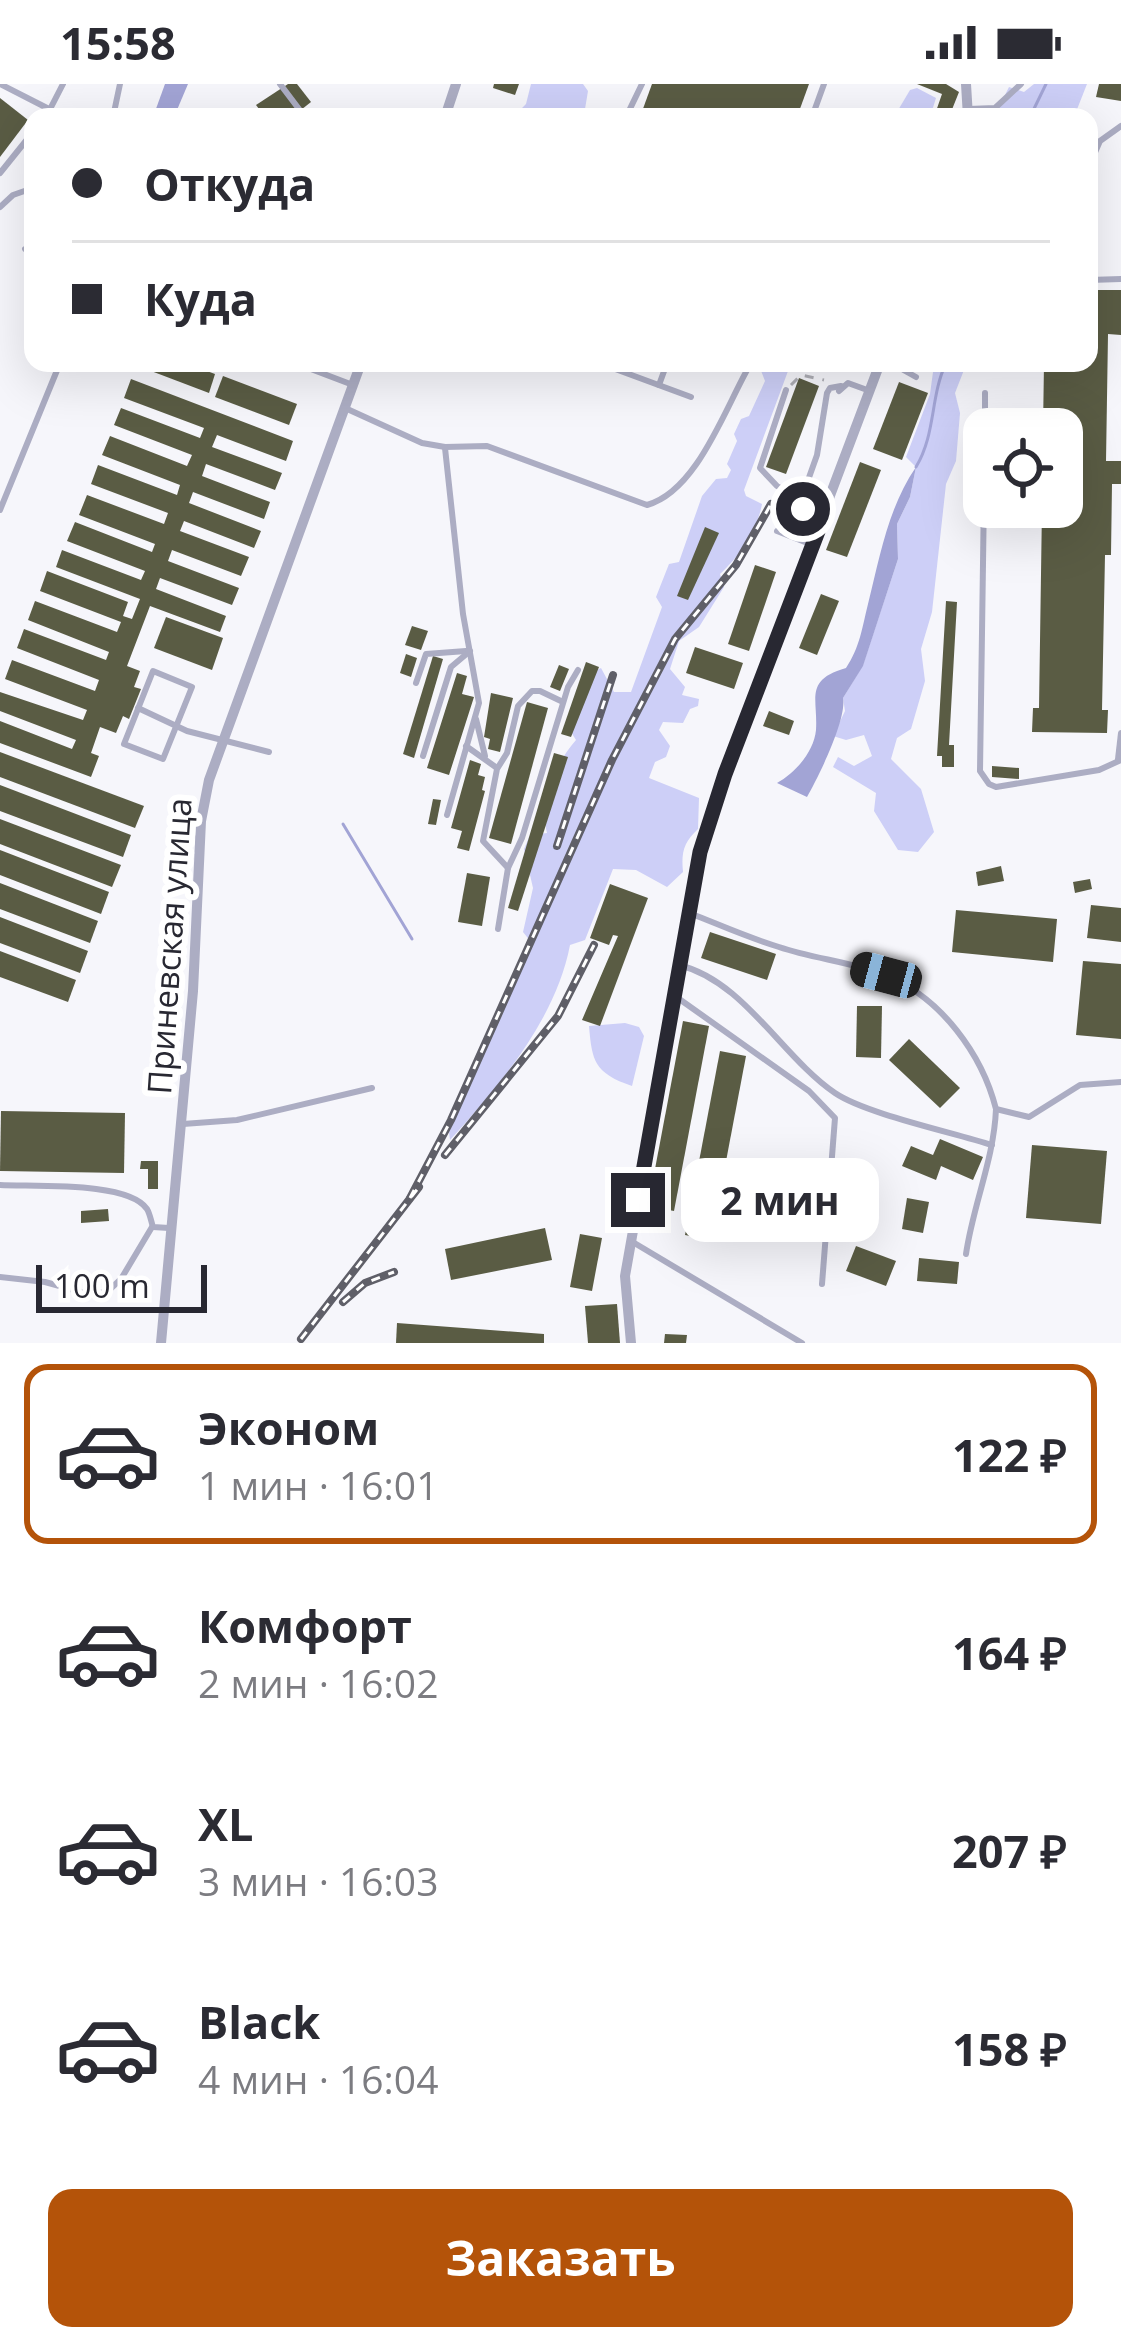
<!DOCTYPE html>
<html lang="ru">
<meta charset="utf-8">
<style>
body{margin:0;font-family:"Open Sans",sans-serif;background:#f7f7f7;color:#2b2b33;height:100vh;display:flex;flex-direction:column;font-size:45px;white-space:nowrap}
*{box-sizing:border-box;margin:0}
p{font-size:39px;color:#7c7c81}
.icon{flex:none;width:66px;height:66px;fill:none;stroke:currentColor;stroke-width:2;stroke-linecap:round;stroke-linejoin:round}
.map{position:relative;height:1259px;overflow:hidden}
.details{display:flex;flex-direction:column;background:#fff;flex:1}
.details>*{flex:none}
.top-card{position:absolute;left:24px;top:24px;width:1074px;height:264px;border-radius:24px;box-shadow:0 12px 48px #0002;display:grid;align-content:center;height:264px;padding:0 48px;background:#fff}
.tools{position:absolute;left:963px;top:324px;display:grid;gap:24px}
.tools a{display:grid;place-items:center;width:120px;height:120px;border-radius:24px;background:#fff;box-shadow:0 12px 48px #0002;font-size:60px}
.scale{position:absolute;left:36px;bottom:30px;width:171px;box-sizing:border-box;padding-left:12px;border:6px solid #282832;border-top:0;font-size:33px;line-height:42px;white-space:nowrap;color:#282832;-webkit-text-stroke:9px #fff;paint-order:stroke}
.end{position:absolute;width:54px;height:54px;margin:-27px;border:15px solid #282832;background:#fff;box-shadow:0 0 0 6px #fff}
.from{border-radius:50%}
.bubble{position:absolute;height:84px;border-radius:24px;background:#fff;box-shadow:0 12px 48px #0002;font-size:39px;font-weight:700;line-height:84px;text-align:center}
.car{position:absolute;width:36px;height:72px;margin:-36px -18px;border-radius:15px;box-shadow:0 0 9px 3px #0007;background:linear-gradient(#222 24%,#8ab4d8 0 40%,#222 0 76%,#8ab4d8 0 86%,#222 0)}
.top-card b{display:flex;align-items:center;gap:42px;height:114px;font-size:45px}
.top-card b+b{border-top:3px solid #e1e1e2}
.top-card i{width:30px;height:30px;background:#2b2b33}
ul{padding:21px 0 0;list-style:none}
li{display:flex;align-items:center;gap:36px;height:180px;margin:0 24px 18px;padding:0 24px;border:6px solid transparent;border-radius:24px}
li div{flex:1}
li b{display:block;font-size:45px}
li em{font-style:normal;font-weight:700}
li.selected{border-color:#b45309}
li>.icon{width:108px;height:108px;stroke-width:1.5}
.button{display:flex;gap:24px;margin-top:auto;padding:24px 48px}
.button a{flex:1;height:138px;border-radius:24px;background:#b45309;color:#fff;font-size:48px;font-weight:700;line-height:138px;text-align:center}
.status{display:flex;justify-content:space-between;align-items:center;height:84px;padding:0 60px;background:#fff;direction:ltr}
.status svg{height:33px;fill:currentColor}
.map>svg:first-child{display:block}
.green{fill:#cdcff7}
.water{fill:#a2a4d5}
.lines{fill:none;stroke-linecap:round;stroke-linejoin:round}
.stream{stroke:#a2a4d5;stroke-width:3}
.building{fill:#5a5c44}
.path{stroke:#aeaeb5;stroke-width:3;stroke-dasharray:9 9;stroke-linecap:butt}
.service{stroke:#acadc3;stroke-width:6}
.minor{stroke:#acadc3;stroke-width:10}
.rail-casing{stroke:#5f5f68;stroke-width:8}
.rail{stroke:#fff;stroke-width:3;stroke-dasharray:9;stroke-linecap:butt}
.route{stroke:#282832;stroke-width:15}
.labels{text-anchor:middle;dominant-baseline:central;stroke-width:12;stroke-linejoin:round;paint-order:stroke}
.street-label{font-size:33px;fill:#282832;stroke:#fff}
</style>
<div class="status"><b>15:58</b><svg viewBox="0 0 49 12"><path d="M0 12V9h3v3zM5 12V6h3v6zM10 12V3h3v9zM15 12V0h3v12zM26 1h20v11H26zM47 4h2v5h-2z"/></svg></div>
<div class="map">
<svg width="1121" height="1259" viewBox="0 0 1121 1259">
<rect width="100%" height="100%" fill="#f6f6fb"/>
<g class="green">
<polygon points="531,0 583,0 588,7 585,25 592,33 513,33 526,20"/>
<polygon points="1034,0 1087,0 1074,33 999,33 997,27 1009,3 1024,8"/>
<polygon points="917,4 936,14 930,33 894,33 910,6"/>
<path d="M762,279H791L744,406L746,412L762,420C757,447 739,473 720,490L724,503L699,543L679,557L670,585L685,603L682,611L699,615L698,622L690,625L683,639L663,638L659,646L670,662L666,673L655,678L649,694L699,714L698,745C684,758 681,768 683,788L667,803L636,786L613,785L585,856L570,861C556,935 500,1001 450,1056L449,1048L531,858L523,848L533,804L524,765L530,751L547,749C539,717 555,680 576,656L571,648L582,593L601,584L614,608H631L662,523L656,513L669,480L679,478L702,412L716,395L727,394L731,386L727,380L737,357L734,350L741,335L749,332L765,297L760,284Z"/>
<polygon points="914,279 976,279 964,286 955,309 960,329 956,377 946,400 932,528 921,565 925,597 911,645 897,654 891,675 921,705 934,748 918,768 898,766 874,727 876,709 833,683 838,673 854,682 872,672 864,651 846,656 833,652 845,627 843,614 863,581 898,475 897,440 910,413 916,383 906,373 930,310 933,288 925,279"/>
<path d="M625,939L639,943L644,952L632,1002C594,989 592,977 589,942Z"/>
</g>
<g class="water">
<polygon points="165,0 188,0 174,33 153,33"/>
<path d="M916,383L910,413L897,440L898,475L863,582L843,614C847,635 819,692 807,713L777,699C795,689 814,668 816,646C818,614 804,596 846,584C860,563 862,544 868,520C880,472 888,424 916,383Z"/>
</g>
<g class="lines">
<g class="stream">
<polyline points="1030,33 1046,0"/>
<path d="M916,383C936,350 930,313 946,279"/>
<polyline points="343,740 412,855"/>
</g>
</g>
<g class="building">
<polygon points="288,0 297,0 311,18 292,33 265,33 256,21"/>
<polygon points="494,0 519,0 515,11 493,4"/>
<polygon points="652,0 809,0 797,33 640,33"/>
<polygon points="917,0 946,0 959,8 949,33 934,33 942,10"/>
<polygon points="1099,0 1121,0 1121,17 1096,13"/>
<polygon points="0,14 28,36 0,73"/>
<polygon points="1089,206 1121,206 1121,251 1108,250 1106,377 1121,377 1121,400 1112,400 1111,471 1105,471 1102,626 1108,626 1107,649 1032,648 1033,624 1039,624 1042,423 1062,423 1062,345 1043,345 1044,279 1089,279"/>
<polygon points="130,279 185,279 215,290 209,309"/>
<polygon points="223,292 297,320 289,341 215,313"/>
<polygon points="799,294 819,302 786,390 766,383"/>
<polygon points="131,295 293,357 286,377 217,351 212,363 282,389 275,406 206,380 202,392 270,418 264,435 193,408 189,419 261,447 254,464 184,437 180,447 249,473 241,492 172,466 168,477 239,504 232,521 160,494 156,505 226,532 220,548 150,522 127,582 140,587 134,603 141,605 129,635 123,632 116,649 100,643 91,669 99,672 91,693 0,659 0,637 72,665 76,656 0,627 0,608 83,636 87,626 5,595 12,576 95,607 99,596 17,564 24,545 106,576 109,568 28,536 35,517 117,548 121,538 40,507 47,487 128,518 123,532 132,535 140,515 56,483 62,466 141,496 145,487 67,457 75,438 152,468 155,460 79,431 87,411 164,440 168,429 91,400 98,381 177,411 180,401 102,371 110,352 187,382 192,371 114,341 121,324 200,354 204,344 124,314"/>
<polygon points="899,298 928,309 902,376 873,365"/>
<polygon points="860,378 881,386 847,473 826,466"/>
<polygon points="705,443 719,449 688,516 677,512"/>
<polygon points="755,481 776,488 749,567 728,560"/>
<polygon points="821,510 839,517 817,571 799,564"/>
<polygon points="946,517 957,518 949,661 954,661 954,683 942,683 942,672 937,672"/>
<polygon points="166,533 223,554 212,586 154,564"/>
<polygon points="412,542 428,547 421,566 405,561"/>
<polygon points="695,563 743,579 734,605 686,589"/>
<polygon points="406,570 417,574 411,593 400,589"/>
<polygon points="433,572 443,575 414,674 403,670"/>
<polygon points="586,578 599,583 571,653 561,650"/>
<polygon points="559,581 569,585 560,607 550,603"/>
<polygon points="457,589 467,592 462,610 474,613 449,691 427,684"/>
<polygon points="491,609 513,614 500,668 488,665 490,655 484,653"/>
<polygon points="527,618 548,624 511,760 489,754"/>
<polygon points="769,627 794,637 789,651 763,642"/>
<polygon points="0,668 144,722 135,744 0,693"/>
<polygon points="554,669 568,673 518,827 508,824"/>
<polygon points="470,676 481,680 478,691 485,693 482,706 485,707 469,767 457,764 462,747 451,744"/>
<polygon points="992,682 1019,684 1019,695 992,693"/>
<polygon points="0,701 131,751 123,773 0,727"/>
<polygon points="433,715 441,716 436,741 428,740"/>
<polygon points="0,735 121,781 112,803 0,760"/>
<polygon points="0,766 109,808 101,830 0,791"/>
<polygon points="1001,782 1004,797 978,802 976,788"/>
<polygon points="467,789 490,793 482,842 458,838"/>
<polygon points="1090,795 1092,805 1075,809 1073,798"/>
<polygon points="0,799 98,837 90,859 0,825"/>
<polygon points="610,800 648,814 600,942 582,936 618,852 613,851 609,861 590,854"/>
<polygon points="1091,821 1121,824 1121,858 1087,854"/>
<polygon points="956,826 1057,835 1053,878 952,868"/>
<polygon points="0,833 88,867 80,889 0,859"/>
<polygon points="710,848 776,870 767,896 701,874"/>
<polygon points="0,867 76,896 68,918 0,893"/>
<polygon points="1083,877 1121,880 1121,955 1076,951"/>
<polygon points="857,922 882,922 881,974 856,973"/>
<polygon points="683,937 709,942 674,1127 648,1122"/>
<polygon points="909,955 960,1004 940,1024 889,976"/>
<polygon points="720,967 746,972 711,1156 685,1151"/>
<polygon points="1,1027 125,1029 124,1089 0,1087"/>
<polygon points="940,1055 983,1073 973,1096 941,1082 936,1096 902,1082 911,1062 933,1071"/>
<polygon points="1032,1061 1107,1067 1101,1140 1026,1134"/>
<polygon points="141,1077 158,1077 158,1105 148,1105 148,1085 140,1085"/>
<polygon points="745,1090 765,1091 763,1147 743,1146"/>
<polygon points="907,1114 929,1118 923,1149 902,1145"/>
<polygon points="108,1125 109,1137 81,1139 81,1127"/>
<polygon points="545,1144 552,1176 451,1196 445,1165"/>
<polygon points="580,1150 602,1154 592,1207 570,1203"/>
<polygon points="856,1162 896,1177 886,1202 846,1187"/>
<polygon points="919,1174 959,1178 957,1200 917,1197"/>
<polygon points="617,1220 620,1259 588,1259 585,1222"/>
<polygon points="397,1239 544,1250 544,1259 396,1259"/>
<polygon points="665,1250 687,1251 686,1259 664,1259"/>
</g>
<g class="lines">
<polyline class="path" points="791,301 801,291 824,296"/>
<g class="service">
<polyline points="0,0 51,26"/>
<polyline points="280,0 305,33"/>
<polyline points="969,25 995,24 1021,0"/>
<polyline points="46,33 63,0"/>
<polyline points="113,33 120,0"/>
<polyline points="626,33 642,0"/>
<polyline points="812,33 824,0"/>
<polyline points="1089,82 1100,57 1121,42"/>
<polyline points="0,89 33,48"/>
<polyline points="0,123 13,111 33,104"/>
<polyline points="25,165 33,162"/>
<polyline points="1089,196 1121,195"/>
<polyline points="295,279 353,301"/>
<polyline points="599,279 691,313"/>
<polyline points="891,279 916,293"/>
<polyline points="659,301 667,279"/>
<polyline points="786,306 760,384 777,402 801,416"/>
<polyline points="839,307 848,299 870,307"/>
<path d="M345,324L422,359L445,363L487,362L647,421C698,407 726,321 751,279"/>
<polyline points="985,345 985,309"/>
<polyline points="445,364 463,530 479,619 447,731"/>
<polyline points="984,410 980,687 989,700 996,703 1099,686 1121,676"/>
<polyline points="0,426 60,279"/>
<polyline points="818,440 803,425 801,416 817,371 827,309 830,304 841,302"/>
<polyline points="777,447 810,460"/>
<polygon points="153,587 192,603 163,675 124,660"/>
<polyline points="416,599 426,570 466,567"/>
<polyline points="138,624 187,647 269,668"/>
<polyline points="476,635 485,672"/>
<polyline points="466,662 497,684"/>
<polyline points="423,672 451,583 470,567"/>
<polyline points="1118,675 1121,649"/>
<polyline points="508,784 483,757 497,685 507,669 518,622 532,607 540,607 563,618"/>
<path d="M692,830C720,841 749,854 779,863C814,875 853,878 887,892C941,914 982,970 996,1025L1029,1033L1080,1001L1121,998"/>
<polyline points="498,845 508,784 522,754 568,603 578,586"/>
<path d="M679,881C744,897 782,973 835,1009C866,1030 952,1048 992,1061"/>
<polyline points="675,912 809,1007 835,1034 822,1200"/>
<polyline points="183,1040 237,1036 372,1004"/>
<path d="M0,1101C32,1103 128,1097 147,1125C150,1130 151,1137 153,1143L169,1144"/>
<polyline points="631,1157 802,1259"/>
<path d="M966,1170C973,1121 994,1075 996,1025"/>
<polyline points="0,1193 45,1198 85,1209 107,1208 121,1195 152,1143"/>
</g>
<g class="minor">
<polyline points="966,0 968,33"/>
<polyline points="445,33 456,0"/>
<polyline points="161,1259 193,907 201,737 209,696 361,279"/>
<polyline points="631,1259 625,1192 700,768 725,690 880,279"/>
</g>
<g class="rail-casing">
<g id="rail">
<polyline points="557,762 613,591"/>
<polyline points="445,1071 558,932 594,861"/>
<polyline points="410,1114 451,1036 612,676 675,555 736,481 771,420"/>
<polyline points="343,1218 365,1199 394,1188"/>
<polyline points="301,1255 419,1103"/>
</g>
</g>
<use href="#rail" class="rail"/>
</g>
<g class="lines">
<polyline class="route" points="638,1116 700,768 725,690 820,442 803,425"/>
</g>
<g class="labels">
<g class="street-label">
<text transform="translate(169 862) rotate(-86)">Приневская улица</text>
</g>
</g>
</svg>
<div class="tools">
<a><svg class="icon" aria-label="locate" viewBox="0 0 24 24"><circle cx="12" cy="12" r="6"/><path d="M12 2v4M12 18v4M2 12h4M18 12h4"/></svg></a>
</div>
<div class="scale">100 m</div>
<i class="end from" style="left:803px;top:425px"></i>
<i class="end" style="left:638px;top:1116px"></i>
<div class="bubble" style="left:681px;top:1074px;width:198px">2 мин</div>
<i class="car" style="left:886px;top:891px;rotate:285deg"></i>
<div class="top-card">
<b><i class="from"></i>Откуда</b>
<b><i></i>Куда</b>
</div>
</div>
<section class="details">
<ul>
<li class="selected"><svg class="icon" aria-label="car" viewBox="0 0 24 24"><path d="M5 17H2v-5l4-1 3-4h7l3 4 3 1v5h-3M9 17h6M6 11h13"/><circle cx="7" cy="17" r="2"/><circle cx="17" cy="17" r="2"/></svg><div><b>Эконом</b><p>1 мин · 16:01</p></div><em>122 ₽</em></li>
<li><svg class="icon" aria-label="car" viewBox="0 0 24 24"><path d="M5 17H2v-5l4-1 3-4h7l3 4 3 1v5h-3M9 17h6M6 11h13"/><circle cx="7" cy="17" r="2"/><circle cx="17" cy="17" r="2"/></svg><div><b>Комфорт</b><p>2 мин · 16:02</p></div><em>164 ₽</em></li>
<li><svg class="icon" aria-label="car" viewBox="0 0 24 24"><path d="M5 17H2v-5l4-1 3-4h7l3 4 3 1v5h-3M9 17h6M6 11h13"/><circle cx="7" cy="17" r="2"/><circle cx="17" cy="17" r="2"/></svg><div><b>XL</b><p>3 мин · 16:03</p></div><em>207 ₽</em></li>
<li><svg class="icon" aria-label="car" viewBox="0 0 24 24"><path d="M5 17H2v-5l4-1 3-4h7l3 4 3 1v5h-3M9 17h6M6 11h13"/><circle cx="7" cy="17" r="2"/><circle cx="17" cy="17" r="2"/></svg><div><b>Black</b><p>4 мин · 16:04</p></div><em>158 ₽</em></li>
</ul>
<div class="button"><a>Заказать</a></div>
</section>
